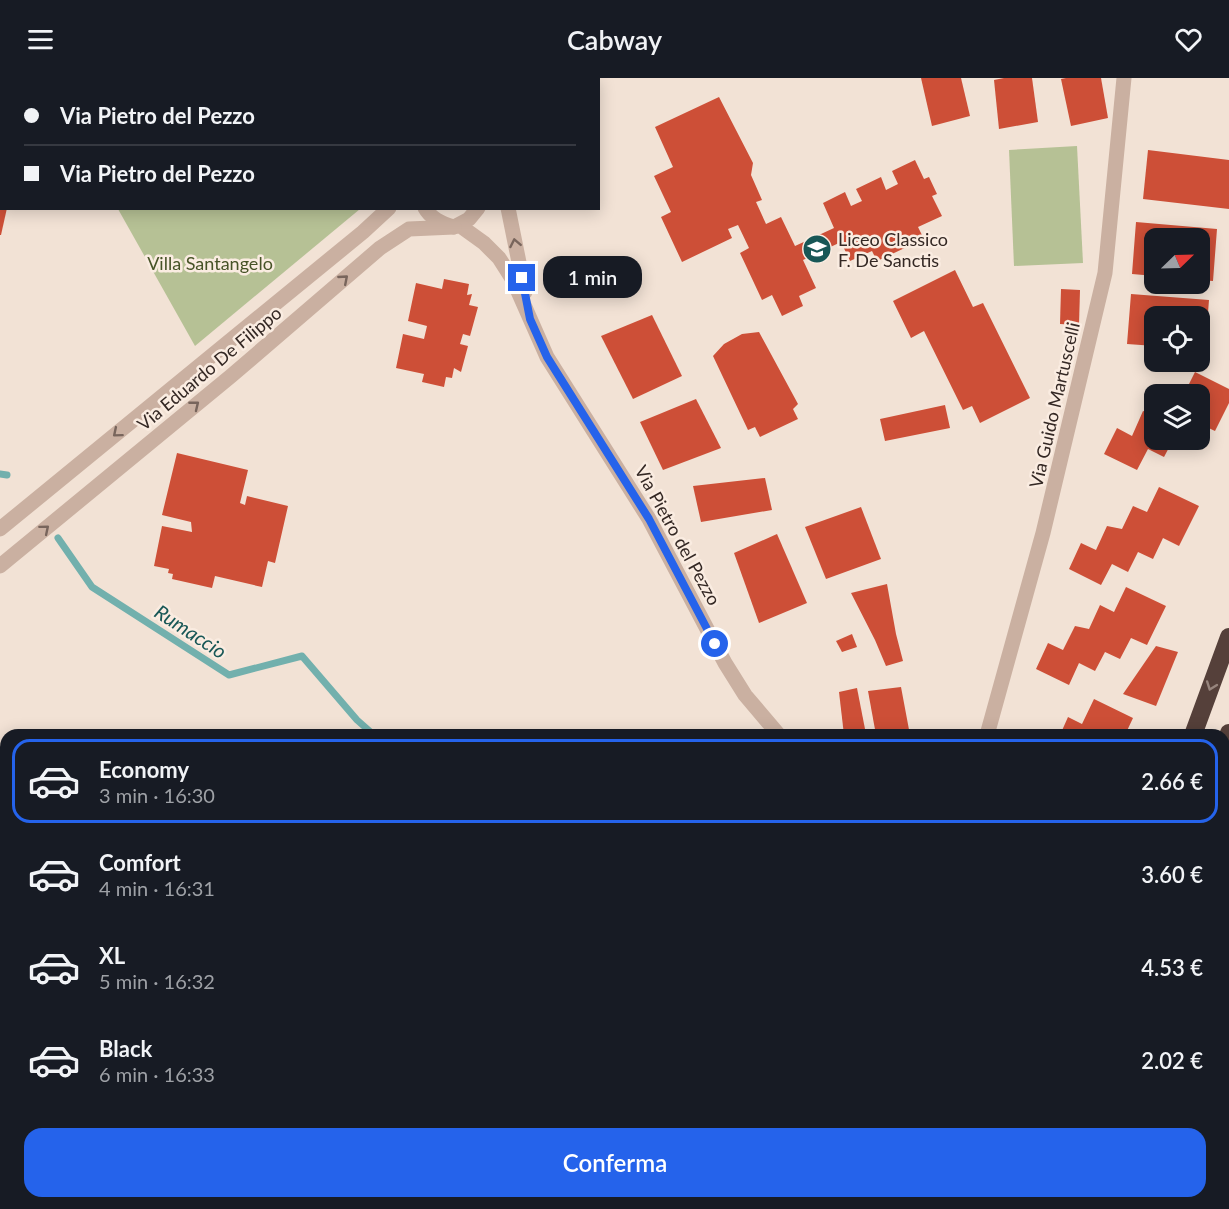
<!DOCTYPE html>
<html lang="it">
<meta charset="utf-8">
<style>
body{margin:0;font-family:Lato,sans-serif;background:#20242c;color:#f1f3f6;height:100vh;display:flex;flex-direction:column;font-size:22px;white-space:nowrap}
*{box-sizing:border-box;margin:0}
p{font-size:20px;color:#9ea1a6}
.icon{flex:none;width:33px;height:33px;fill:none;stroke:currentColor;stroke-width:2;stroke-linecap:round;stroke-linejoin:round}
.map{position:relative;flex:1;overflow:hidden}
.sheet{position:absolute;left:0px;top:651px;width:1230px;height:480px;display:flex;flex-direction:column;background:#171b24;border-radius:18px 18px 0 0;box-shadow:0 3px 15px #0003}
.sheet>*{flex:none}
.top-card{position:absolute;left:0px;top:0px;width:600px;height:132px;box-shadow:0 3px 15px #0003;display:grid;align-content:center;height:132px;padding:0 24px;background:#171b24}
.needle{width:39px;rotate:67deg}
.buttons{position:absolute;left:1144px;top:150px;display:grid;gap:12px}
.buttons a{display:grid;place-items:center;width:66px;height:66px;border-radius:12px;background:#171b24;box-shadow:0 3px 15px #0003;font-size:30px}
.end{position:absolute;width:27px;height:27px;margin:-14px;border:8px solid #2563eb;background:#fff;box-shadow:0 0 0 3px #fff}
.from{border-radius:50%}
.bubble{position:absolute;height:42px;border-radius:18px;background:#171b24;box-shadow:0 3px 15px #0003;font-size:20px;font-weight:600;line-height:42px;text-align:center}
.top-card b{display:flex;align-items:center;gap:21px;height:57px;font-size:22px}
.top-card b+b{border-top:2px solid #363941}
.top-card i{width:15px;height:15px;background:#f1f3f6}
ul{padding:10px 0 0;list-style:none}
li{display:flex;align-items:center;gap:18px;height:84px;margin:0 12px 9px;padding:0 12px;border:3px solid transparent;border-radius:18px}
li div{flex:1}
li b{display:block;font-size:22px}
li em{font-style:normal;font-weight:600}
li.selected{border-color:#2563eb}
li>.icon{width:54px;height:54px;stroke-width:1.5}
.button{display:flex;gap:12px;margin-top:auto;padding:12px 24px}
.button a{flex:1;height:69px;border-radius:18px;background:#2563eb;color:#fff;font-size:24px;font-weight:600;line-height:69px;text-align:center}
header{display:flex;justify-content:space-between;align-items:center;height:78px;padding:0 24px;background:#171b24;font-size:27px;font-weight:600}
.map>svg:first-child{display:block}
.green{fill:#b6c195}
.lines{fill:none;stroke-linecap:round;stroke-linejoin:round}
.stream{stroke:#72b0ad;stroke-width:7}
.building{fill:#cd4f37}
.minor{stroke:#cab0a1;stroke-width:15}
.highway{stroke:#55403a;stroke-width:18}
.oneway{stroke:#78655c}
.oneway2{stroke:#97857d}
.route{stroke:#2563eb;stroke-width:8}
.labels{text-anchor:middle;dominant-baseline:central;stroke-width:5;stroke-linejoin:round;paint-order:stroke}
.poi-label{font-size:18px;fill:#342824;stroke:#faece1;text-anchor:start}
.park-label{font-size:18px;fill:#475327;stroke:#faece1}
.street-label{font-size:18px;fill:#342824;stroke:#faece1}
.water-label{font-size:20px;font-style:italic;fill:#185756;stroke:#faece1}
</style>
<header><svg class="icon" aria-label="menu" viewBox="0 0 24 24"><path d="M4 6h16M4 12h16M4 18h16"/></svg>Cabway<svg class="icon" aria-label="heart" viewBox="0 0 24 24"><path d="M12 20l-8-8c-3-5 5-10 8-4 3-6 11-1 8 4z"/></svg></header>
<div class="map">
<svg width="1229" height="1131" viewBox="0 0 1229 1131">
<rect width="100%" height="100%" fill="#f2e2d5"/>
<g class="green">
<polygon points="115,0 428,0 428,1 114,1"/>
<polygon points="1077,68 1083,185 1014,188 1009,72"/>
<polygon points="118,131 360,131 195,268"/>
<polygon points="51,1125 216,1125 214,1131 49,1131"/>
</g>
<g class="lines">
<g class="stream">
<polyline points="0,396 7,397"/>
<polyline points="58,460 92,509 229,597 302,578 357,642 374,657"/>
<polyline points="1148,1125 1149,1131"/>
</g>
</g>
<g class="building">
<polygon points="921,0 961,0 970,38 932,48"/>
<polygon points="1004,0 1032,0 1038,44 999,51 994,2"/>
<polygon points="1066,0 1101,0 1108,40 1071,48 1061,1"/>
<polygon points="719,19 753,85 751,97 762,122 756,124 766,146 781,139 795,168 834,150 823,125 845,114 851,128 862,123 856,111 881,99 886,112 898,106 892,93 915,82 924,101 929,99 937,116 932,118 942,138 918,149 924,161 877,183 872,173 850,183 841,164 803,182 816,210 799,218 803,228 782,238 772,217 762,222 740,175 749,170 738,147 728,151 732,160 682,184 661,139 671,134 654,98 673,89 655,49"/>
<polygon points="1148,72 1229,82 1229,131 1143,121"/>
<polygon points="0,130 7,130 1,157 0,157"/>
<polygon points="1136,144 1217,151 1213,203 1200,202 1200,160 1155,160 1155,198 1132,196"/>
<polygon points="955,192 973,229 983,225 1030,320 980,345 972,328 963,332 924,253 911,260 893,223"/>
<polygon points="444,201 469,206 467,217 472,216 469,227 478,229 470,258 463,256 460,266 468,268 461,294 454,290 452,300 446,299 444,309 422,304 424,296 396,290 403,256 424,261 427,248 408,243 416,205 442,211"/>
<polygon points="1061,211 1080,212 1079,247 1060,246"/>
<polygon points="1131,216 1209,222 1205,272 1200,271 1200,238 1155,238 1155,268 1127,266"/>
<polygon points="652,237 682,298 633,321 601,258"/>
<polygon points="759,254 798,326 793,331 798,341 760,359 755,349 748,352 713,278 724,266 742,256"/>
<polygon points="1195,294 1229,311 1229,325 1215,353 1200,346 1200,316 1184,316"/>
<polygon points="696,321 721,370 663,392 640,344"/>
<polygon points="945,327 950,350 885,363 880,341"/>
<polygon points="1143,333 1155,336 1155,362 1173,362 1164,379 1148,371 1137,392 1104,376 1117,350 1132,358"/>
<polygon points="177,375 248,392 240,425 245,427 247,418 288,428 275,485 268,483 262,509 215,498 212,510 172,501 173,496 168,495 169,491 154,488 162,448 192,454 191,444 162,437"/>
<polygon points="765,400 772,432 701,444 693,408"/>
<polygon points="1159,409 1199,428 1179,468 1163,460 1153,481 1138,474 1128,494 1112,486 1101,507 1069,491 1081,465 1096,472 1107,448 1122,451 1133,428 1147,434"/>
<polygon points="861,429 881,481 826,501 805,449"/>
<polygon points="777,456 807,525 759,545 734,475"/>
<polygon points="887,506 896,556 903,583 886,588 875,562 851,515"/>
<polygon points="1126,509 1166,528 1147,567 1131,560 1120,581 1105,574 1095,593 1079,585 1069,607 1036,591 1048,565 1063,572 1075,548 1089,551 1100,527 1114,534"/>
<polygon points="852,556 857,569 842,574 836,563"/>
<polygon points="1156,568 1178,574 1156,628 1123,616"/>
<polygon points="901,609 910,657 876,657 868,613"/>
<polygon points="857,610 865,651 844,657 839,614"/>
<polygon points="1094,621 1133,640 1125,657 1060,657 1068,639 1082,646"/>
<polygon points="256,1125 334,1125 332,1131 254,1131"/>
<polygon points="784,1125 814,1125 814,1131 783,1131"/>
</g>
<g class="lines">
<g class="minor">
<polyline points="469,0 470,2"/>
<polyline points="440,2 440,0"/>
<polyline points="586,2 587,0"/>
<path d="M425,130C431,141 443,146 454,149L469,141L478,130"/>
<polyline points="508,130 525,214"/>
<polyline points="459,147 484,165 499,180 513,202 547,279 649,441 725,585 745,617 779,657"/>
<polyline points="0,451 363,154 389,130"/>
<polyline points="0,488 231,298 380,170 409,151 454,149"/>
<polyline points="987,657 1043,455 1105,195 1124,0"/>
<polyline points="0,776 6,779"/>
<polyline points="1224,837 1229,833"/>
<polyline points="16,1131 18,1125"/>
<polyline points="394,1131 396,1125"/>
<polyline points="946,1131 948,1125"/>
<polyline points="1110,1131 1113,1125"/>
</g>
<g class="highway">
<polyline points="1193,657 1229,559"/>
<polyline points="1224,669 1229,655"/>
<polyline points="1013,1131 1016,1125"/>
<polyline points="1049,1131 1051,1125"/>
</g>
</g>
<defs><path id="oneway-chevron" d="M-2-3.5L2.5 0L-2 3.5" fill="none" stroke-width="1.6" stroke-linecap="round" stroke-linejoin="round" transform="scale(1.5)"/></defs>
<g class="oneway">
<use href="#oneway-chevron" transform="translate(515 165) rotate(-101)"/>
<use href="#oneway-chevron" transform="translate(344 201) rotate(-41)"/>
<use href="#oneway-chevron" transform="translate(195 327) rotate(-39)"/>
<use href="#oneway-chevron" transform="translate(117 355) rotate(140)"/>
<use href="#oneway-chevron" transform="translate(45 451) rotate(-40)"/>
</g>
<use class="oneway2" href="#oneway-chevron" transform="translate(1211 608) rotate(110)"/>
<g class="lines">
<polyline class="route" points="522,200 530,241 547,279 649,441 715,566"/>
</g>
<defs>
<g id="school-disc" transform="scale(1.5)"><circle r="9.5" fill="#185756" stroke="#faece1"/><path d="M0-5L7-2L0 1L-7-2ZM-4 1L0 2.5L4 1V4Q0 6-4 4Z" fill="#fff"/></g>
</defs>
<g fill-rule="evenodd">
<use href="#school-disc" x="817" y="171"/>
</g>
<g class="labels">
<g class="poi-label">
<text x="838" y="161">Liceo Classico<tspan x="838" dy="21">F. De Sanctis</tspan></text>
</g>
<g class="park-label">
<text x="210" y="185">Villa Santangelo</text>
</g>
<g class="street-label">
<text transform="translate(209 290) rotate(-40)">Via Eduardo De Filippo</text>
<text transform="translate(1054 327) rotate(-77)">Via Guido Martuscelli</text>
<text transform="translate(678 457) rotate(61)">Via Pietro del Pezzo</text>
</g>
<g class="water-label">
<text transform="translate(191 553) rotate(33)">Rumaccio</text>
</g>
</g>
</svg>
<div class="buttons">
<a><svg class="needle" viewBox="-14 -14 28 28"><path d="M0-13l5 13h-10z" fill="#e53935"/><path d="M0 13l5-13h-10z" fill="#9ea1a6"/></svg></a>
<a><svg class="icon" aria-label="locate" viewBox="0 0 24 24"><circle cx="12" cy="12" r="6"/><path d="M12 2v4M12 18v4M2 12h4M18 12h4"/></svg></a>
<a><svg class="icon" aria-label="layers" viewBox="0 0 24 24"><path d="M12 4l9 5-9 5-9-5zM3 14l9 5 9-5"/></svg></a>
</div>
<i class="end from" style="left:715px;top:566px"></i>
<i class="end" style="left:522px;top:200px"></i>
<div class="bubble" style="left:543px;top:178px;width:99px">1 min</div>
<div class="top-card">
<b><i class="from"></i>Via Pietro del Pezzo</b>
<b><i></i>Via Pietro del Pezzo</b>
</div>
<section class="sheet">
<ul>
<li class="selected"><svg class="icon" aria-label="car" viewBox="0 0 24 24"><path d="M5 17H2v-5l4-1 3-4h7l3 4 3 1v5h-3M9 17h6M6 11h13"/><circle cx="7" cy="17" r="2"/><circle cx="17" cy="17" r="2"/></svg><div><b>Economy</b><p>3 min · 16:30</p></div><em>2.66 €</em></li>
<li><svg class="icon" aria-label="car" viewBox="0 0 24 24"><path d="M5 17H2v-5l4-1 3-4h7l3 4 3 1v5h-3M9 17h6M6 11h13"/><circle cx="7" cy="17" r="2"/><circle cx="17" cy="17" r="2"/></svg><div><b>Comfort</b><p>4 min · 16:31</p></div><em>3.60 €</em></li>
<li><svg class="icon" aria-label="car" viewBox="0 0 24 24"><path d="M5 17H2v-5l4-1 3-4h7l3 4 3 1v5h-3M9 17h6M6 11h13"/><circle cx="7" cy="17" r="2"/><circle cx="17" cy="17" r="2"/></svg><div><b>XL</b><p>5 min · 16:32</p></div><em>4.53 €</em></li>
<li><svg class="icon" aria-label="car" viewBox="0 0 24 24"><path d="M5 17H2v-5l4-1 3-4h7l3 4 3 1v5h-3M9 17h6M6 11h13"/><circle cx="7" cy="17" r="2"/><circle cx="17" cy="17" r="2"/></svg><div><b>Black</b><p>6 min · 16:33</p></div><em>2.02 €</em></li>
</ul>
<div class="button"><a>Conferma</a></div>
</section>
</div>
